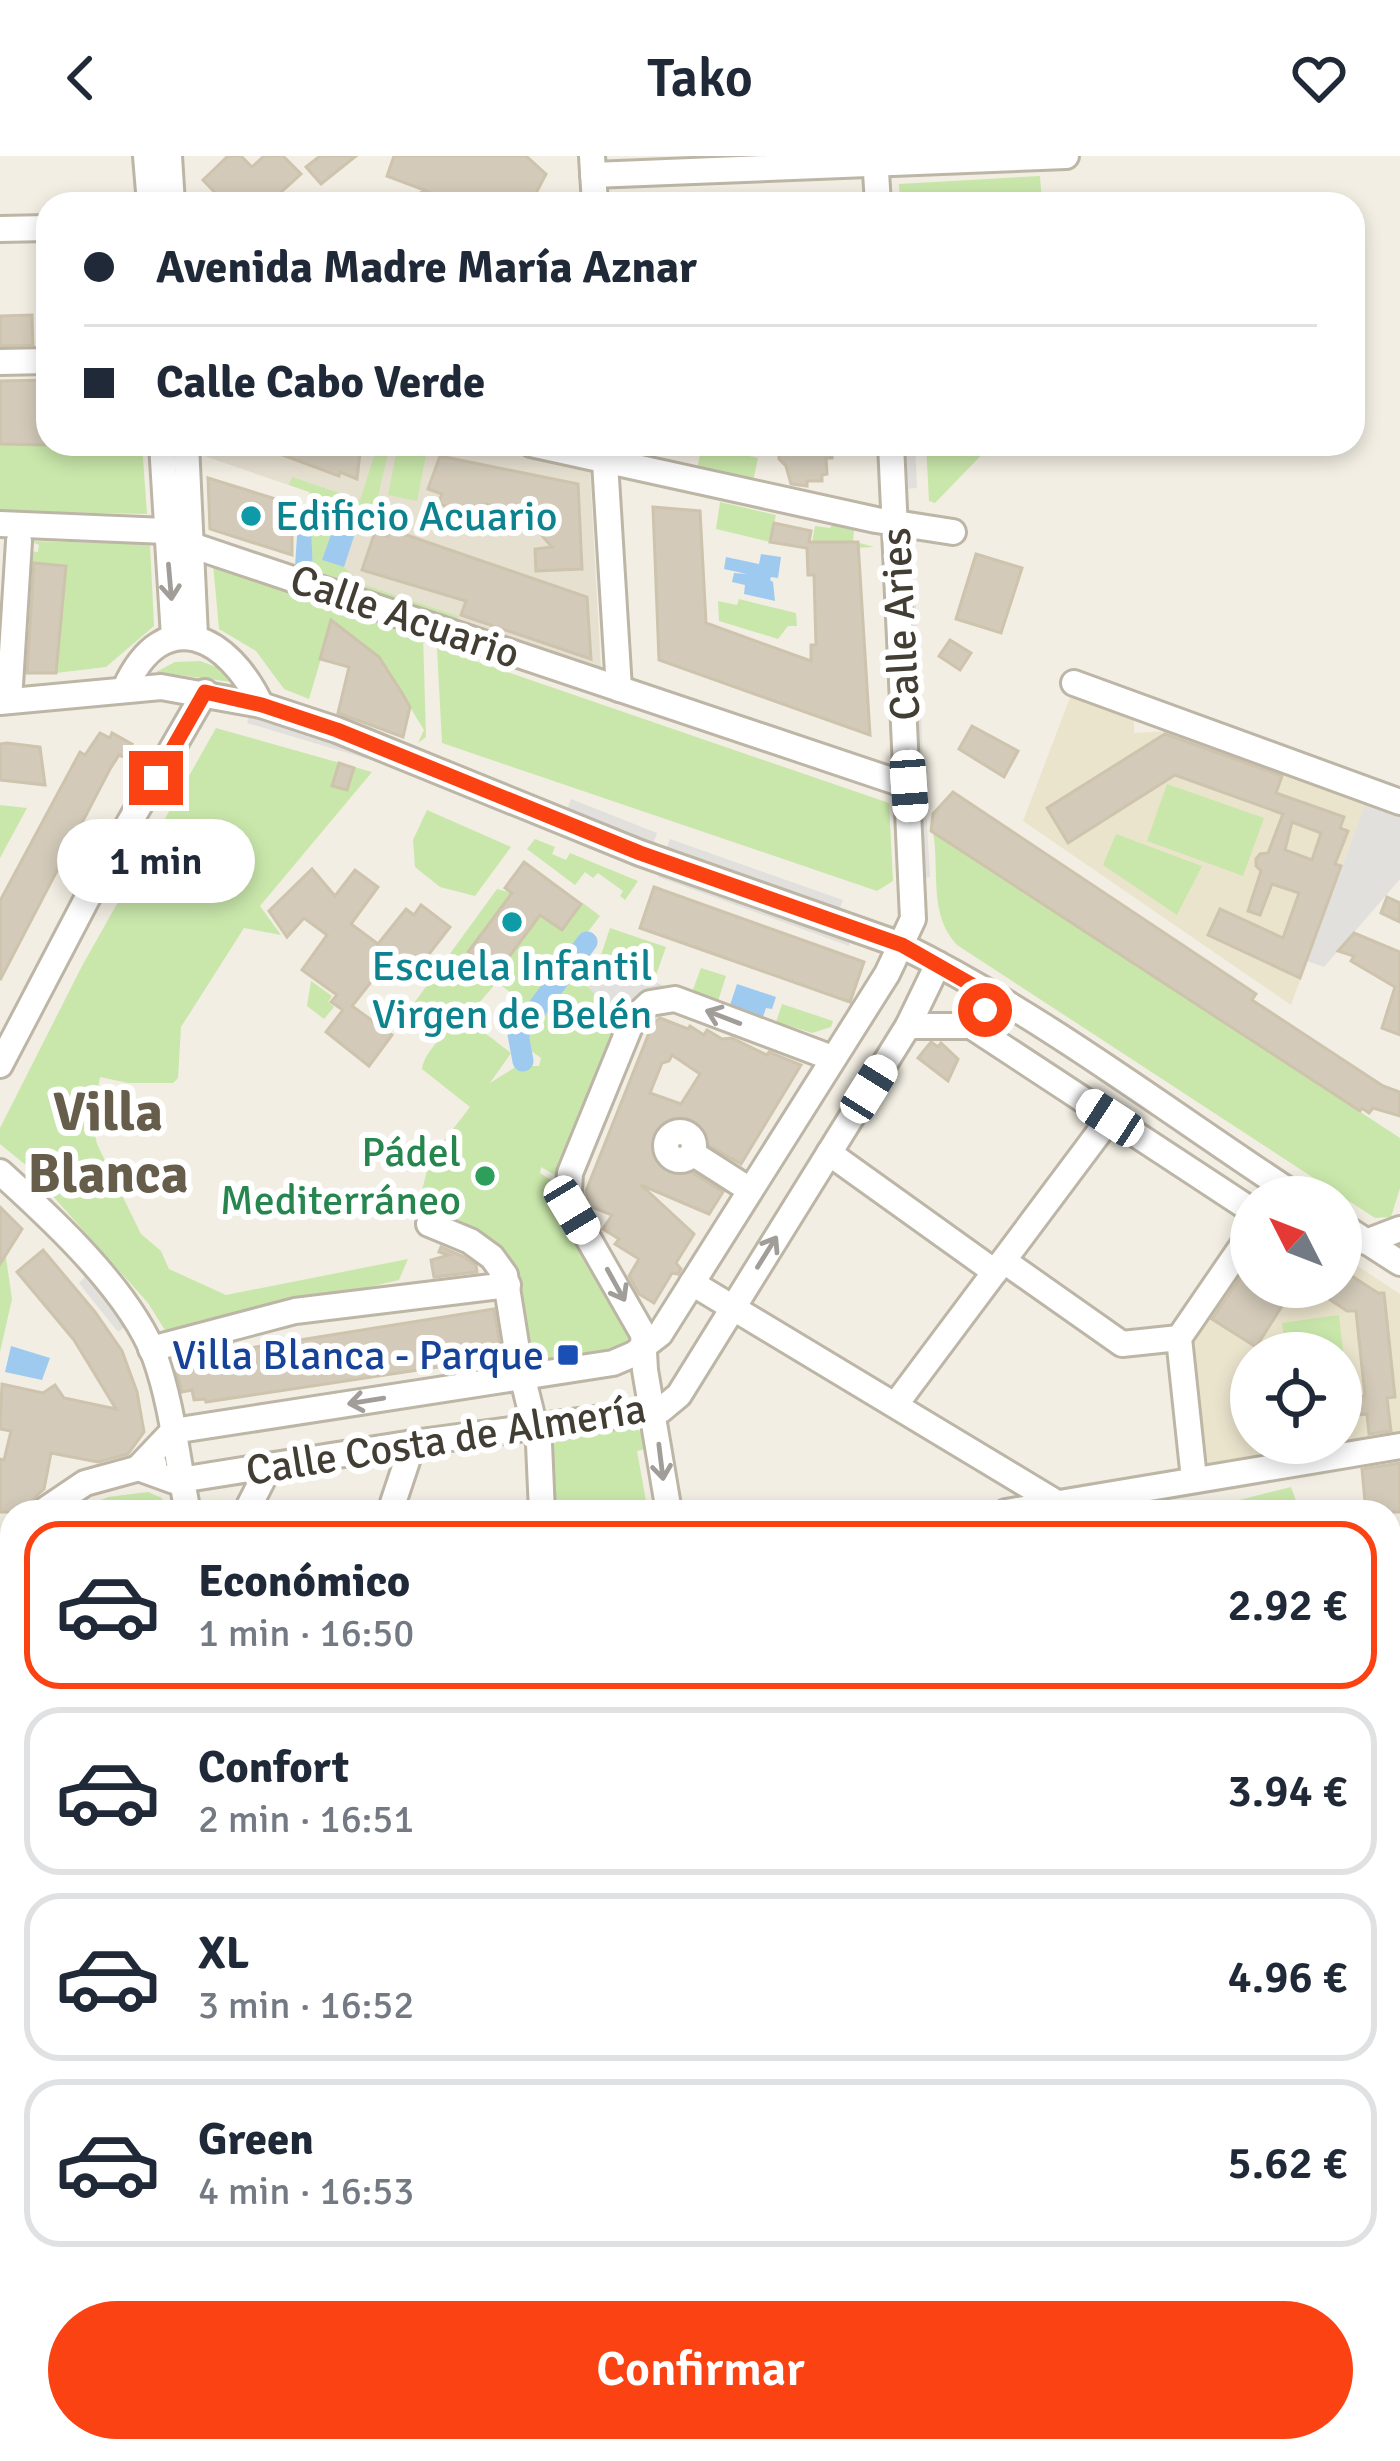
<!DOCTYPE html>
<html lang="es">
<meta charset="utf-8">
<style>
body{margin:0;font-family:Signika,sans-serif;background:#f6f6f7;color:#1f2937;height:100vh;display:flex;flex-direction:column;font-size:45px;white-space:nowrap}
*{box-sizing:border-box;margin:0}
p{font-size:39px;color:#747a83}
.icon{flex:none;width:66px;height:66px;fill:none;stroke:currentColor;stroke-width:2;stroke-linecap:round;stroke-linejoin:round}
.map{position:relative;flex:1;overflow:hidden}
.sheet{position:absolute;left:0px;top:1344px;width:1401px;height:963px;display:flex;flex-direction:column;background:#fff;border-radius:36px 36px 0 0;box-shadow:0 6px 18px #0003}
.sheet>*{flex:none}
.top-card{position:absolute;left:36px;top:36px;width:1329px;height:264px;border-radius:36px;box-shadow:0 6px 18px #0003;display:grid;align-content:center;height:264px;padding:0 48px;background:#fff}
.needle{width:78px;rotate:312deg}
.fabs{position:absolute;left:1230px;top:1020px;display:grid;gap:24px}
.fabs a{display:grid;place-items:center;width:132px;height:132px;border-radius:50%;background:#fff;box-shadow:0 6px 18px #0003;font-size:60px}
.end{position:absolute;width:54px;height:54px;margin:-27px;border:15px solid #fa4212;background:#fff;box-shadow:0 0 0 6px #fff}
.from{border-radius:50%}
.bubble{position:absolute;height:84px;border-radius:42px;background:#fff;box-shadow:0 6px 18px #0003;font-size:39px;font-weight:600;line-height:84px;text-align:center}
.car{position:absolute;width:36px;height:72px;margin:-36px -18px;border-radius:15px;box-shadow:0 0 9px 3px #0007;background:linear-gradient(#fff 24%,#345 0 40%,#fff 0 76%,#345 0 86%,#fff 0)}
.top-card b{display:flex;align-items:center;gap:42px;height:114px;font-size:45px}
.top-card b+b{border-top:3px solid #e0e1e3}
.top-card i{width:30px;height:30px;background:#1f2937}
ul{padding:21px 0 0;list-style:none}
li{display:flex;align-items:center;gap:36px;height:168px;margin:0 24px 18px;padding:0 24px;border:6px solid #e0e1e3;border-radius:36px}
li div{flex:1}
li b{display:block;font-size:45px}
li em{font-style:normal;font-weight:600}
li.current{border-color:#fa4212}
li>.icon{width:108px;height:108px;stroke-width:1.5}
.button{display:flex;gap:24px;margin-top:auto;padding:24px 48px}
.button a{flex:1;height:138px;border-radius:72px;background:#fa4212;color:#fff;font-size:48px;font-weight:600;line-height:138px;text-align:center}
header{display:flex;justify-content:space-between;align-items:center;height:156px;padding:0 48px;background:#fff;font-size:54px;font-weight:600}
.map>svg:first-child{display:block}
.residential{fill:#e6e0d1}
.education{fill:#ebe4cd}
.green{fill:#c9e7ab}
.parking{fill:#e2e0dc}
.water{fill:#9ecaf0}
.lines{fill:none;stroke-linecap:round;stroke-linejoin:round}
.canal{stroke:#9ecaf0;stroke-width:21}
.building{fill:#d3cab9;stroke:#cec3ac;stroke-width:3;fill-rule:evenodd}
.minor-casing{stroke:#bdb6a6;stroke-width:30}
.major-casing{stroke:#e3c360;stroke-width:36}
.minor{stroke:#fff;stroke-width:24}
.major{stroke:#fee590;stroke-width:30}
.oneway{stroke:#a19e99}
.route{stroke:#fa4212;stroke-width:15}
.culture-dot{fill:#0f9aa8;stroke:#fff;stroke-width:4.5}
.leisure-dot{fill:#2e9e5b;stroke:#fff;stroke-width:4.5}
.transit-dot{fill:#1a4fb4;stroke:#fff;stroke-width:4.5}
.labels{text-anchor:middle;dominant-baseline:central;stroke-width:12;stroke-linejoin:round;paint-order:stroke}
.culture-label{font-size:42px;fill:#0d838f;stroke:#fff;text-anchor:start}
.street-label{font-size:42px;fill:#433e33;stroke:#fff}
.leisure-label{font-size:42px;fill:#27864d;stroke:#fff;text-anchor:end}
.transit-label{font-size:42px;fill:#164399;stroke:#fff;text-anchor:end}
.district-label{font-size:54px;font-weight:bold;fill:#665d4b;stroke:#fff}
</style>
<header><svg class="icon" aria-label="back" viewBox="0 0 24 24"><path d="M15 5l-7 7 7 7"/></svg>Tako<svg class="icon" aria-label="heart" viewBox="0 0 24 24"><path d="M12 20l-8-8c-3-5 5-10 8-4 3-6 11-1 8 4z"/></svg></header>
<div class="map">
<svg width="1400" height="2305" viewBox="0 0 1400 2305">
<rect width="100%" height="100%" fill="#f2eee3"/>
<g class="residential">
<polygon points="206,288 463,288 590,315 601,515 313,417 309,336 207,301"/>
<polygon points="184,2295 304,2295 314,2305 173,2305"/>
</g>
<g class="education">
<polygon points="1072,536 1134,561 1134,577 1169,575 1187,568 1370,635 1291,849 1023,665"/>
<polygon points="1251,1093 1251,1131 1341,1131 1341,1099 1400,1138 1400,1278 1341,1287 1341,1197 1251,1197 1251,1287 1338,1287 1205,1310 1193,1176"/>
<polygon points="1389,2117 1400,2122 1400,2194 1389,2215"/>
</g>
<g class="green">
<polygon points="1040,20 1042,48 900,48 899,28"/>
<polygon points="0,288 142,289 147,358 0,355"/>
<polygon points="378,288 390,288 372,367 361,364 358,368 337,361 322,404 344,411 359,427 458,460 456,466 313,417 310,336 289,329 292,321 360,344"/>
<polygon points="398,288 428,288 417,345 388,339"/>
<polygon points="926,288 992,288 935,347 929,345"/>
<polygon points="702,289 758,302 752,330 696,318"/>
<polygon points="720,346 776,359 770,386 716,373"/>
<polygon points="832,369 854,374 853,385 874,391 834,393 825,385 812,386 815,370 830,372"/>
<polygon points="30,385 150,388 154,470 106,511 56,517 66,410 50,408 49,418 28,417 30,395 38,396 39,389"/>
<polygon points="213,408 423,479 426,581 418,587 424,574 379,501 332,465 309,543 284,533 256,495 219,473"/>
<polygon points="739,443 796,457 797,470 788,470 778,483 719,465 718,445 737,449"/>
<polygon points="437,492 889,647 893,725 877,735 442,587"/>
<polygon points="200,505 222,513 239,527 156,516 175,506"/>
<polygon points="216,572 372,616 260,750 281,779 244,772 181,871 178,922 173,927 128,927 100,921 92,965 97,988 141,1078 161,1095 169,1113 226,1139 408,1103 399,1124 168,1179 148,1147 42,1028 44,1024 0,988 0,972 82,810"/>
<polygon points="1167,628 1264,662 1243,720 1147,685"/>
<polygon points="0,649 27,652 0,702"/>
<polygon points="427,654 511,691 475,740 440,731 415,711 413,684"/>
<path d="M933,676L1400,982V1032L1391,1061L1375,1062L957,789C928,758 940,715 933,676Z"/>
<polygon points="1116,678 1202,710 1177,759 1103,709"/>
<polygon points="535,683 555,691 552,698 566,704 570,697 638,725 625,744 620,740 623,735 598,717 593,722 585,716 575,729 527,693"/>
<polygon points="497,733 512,737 462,804 493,822 540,759 562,774 583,747 600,760 530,852 497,826 466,862 401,865"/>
<polygon points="610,772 666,791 656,819 601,799"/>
<path d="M586,796L592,802L579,821L595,838L630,853L562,1023L541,1011L540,1017L562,1031L631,1180L616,1196L534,1210L530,1207L517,1129L449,1070L453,1060L419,1046L430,1003L470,951L422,913C424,902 429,896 436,887C462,851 484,877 511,897L490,927L517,910H539L541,902L524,890L523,880Z"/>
<polygon points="701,812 726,820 717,848 691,839"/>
<polygon points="311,825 332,840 328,846 334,851 324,863 307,850"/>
<polygon points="782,848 833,865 831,871 812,877 776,866"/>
<polygon points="0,1100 6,1102 12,1143 0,1196"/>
<polygon points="1339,1159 1352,1274 1341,1275 1341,1197 1286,1197 1282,1167"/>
<polygon points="631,1267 646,1281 649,1292 637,1295 648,1356 550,1356 550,1291 568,1276"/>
<polygon points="1291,1331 1300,1356 1192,1356"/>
<polygon points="148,1336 162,1342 166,1356 73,1356 108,1341"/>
<polygon points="12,1436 12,1907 0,1893 0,1457"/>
<polygon points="1389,2294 1400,2300 1400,2305 977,2305 980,2295"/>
</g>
<g class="parking">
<polygon points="901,288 915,288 917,332 904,333"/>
<polygon points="907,410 914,410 923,603 917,604"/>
<polygon points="249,561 370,597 368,603 247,567"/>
<polygon points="158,590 164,594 76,746 70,743"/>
<polygon points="924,620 930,721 924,722 918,621"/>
<polygon points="1370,635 1400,646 1400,723 1324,811 1307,805"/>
<polygon points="571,643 657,677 652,692 566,656"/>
<polygon points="670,683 843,744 838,757 665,697"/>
<polygon points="660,715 851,783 849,790 658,721"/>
<polygon points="592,802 680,836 630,853 595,838 579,820"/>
<polygon points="87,1119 126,1170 118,1176 79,1127"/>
<polygon points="980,2295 1036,2295 1039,2297 1032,2305 977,2305"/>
</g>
<g class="water">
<polygon points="337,361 358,368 344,411 322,404"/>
<polygon points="298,364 311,368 313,417 295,411"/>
<polygon points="761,398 781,401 778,422 771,421 770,424 773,426 775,445 744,438 745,429 732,426 734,417 747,418 724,413 726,401 759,408"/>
<polygon points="737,828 776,841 772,853 766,852 763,861 730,849"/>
<polygon points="11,1190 50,1202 42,1224 5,1216"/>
</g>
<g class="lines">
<polyline class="canal" points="523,905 518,878 587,786"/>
</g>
<g class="building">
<polygon points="228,0 241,0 252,11 264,0 283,0 301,18 268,48 226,48 203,24"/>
<polygon points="320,0 356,0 321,28 306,11"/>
<polygon points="394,0 526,0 546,18 534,41 535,48 398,48 397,44 427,35 387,20"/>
<polygon points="32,159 33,189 0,190 0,160"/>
<polygon points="48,224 48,289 0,288 0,225"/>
<polygon points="253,288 361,288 357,323 340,316 339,320"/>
<polygon points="779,288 832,288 832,302 826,302 827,318 822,319 822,325 807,325 807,330 791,328 786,310 779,303"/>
<polygon points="440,300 578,328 582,413 536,415 535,393 552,391 523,358 485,348 481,359 438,348 442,338 428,333"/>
<polygon points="208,322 292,348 292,399 210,373"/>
<polygon points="653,351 700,355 706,467 811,505 811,489 816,489 814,419 808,419 807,392 770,386 774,367 811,375 809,386 858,386 870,579 659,504"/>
<polygon points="389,373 587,441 591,503 461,459 466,445 362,414 375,376 387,380"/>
<polygon points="976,398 1022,412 1001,477 956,463"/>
<polygon points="34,407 66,410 56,517 27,517"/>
<polygon points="331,464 379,501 402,537 410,551 403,581 338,557 349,511 320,503"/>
<polygon points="950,484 971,497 960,514 939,500"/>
<polygon points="972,570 1018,595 1004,621 959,593"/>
<polygon points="100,577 110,582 112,577 132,588 124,601 119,599 110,613 0,824 0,745 80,596 85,599"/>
<path d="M1165,578L1282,620L1276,637L1344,661L1340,672L1348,675L1335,708L1341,710L1300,822L1208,779L1220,753L1283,782L1299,737L1272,728L1260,759L1248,755L1261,715L1256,710V703L1260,698L1268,697L1283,658L1175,619L1068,687L1047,652ZM1292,666L1321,677L1312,704L1285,694Z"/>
<polygon points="7,587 40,591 45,629 0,624 0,588"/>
<polygon points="339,607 354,612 347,634 332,630"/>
<polygon points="953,636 1256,838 1252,844 1383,930 1400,936 1400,960 1373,952 1369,957 1362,952 1360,955 931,675 933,658"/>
<polygon points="524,706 581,748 562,774 540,759 497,817 468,796 512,737 505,732"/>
<polygon points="312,713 335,740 355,714 378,731 351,768 378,788 406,753 414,759 421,749 450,771 422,807 412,800 392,827 378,817 352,850 392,879 369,910 326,876 343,854 331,846 337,839 302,814 327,779 304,762 287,781 269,755"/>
<polygon points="654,731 864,806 850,846 640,772"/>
<polygon points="1387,741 1400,747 1400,766 1381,757"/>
<polygon points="1354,777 1400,796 1400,879 1382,872 1395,831 1351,805 1354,800 1338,795"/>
<path d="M660,862L688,873L690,870L704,879L707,874L722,883L732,882L767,899L769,896L801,909L741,1008L694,981L678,989L677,1004L682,1010L723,1036L709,1058L641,1029L694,1078L676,1107L681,1113L678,1118L672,1117L654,1147L639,1138L629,1120L639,1103L615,1088L619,1083L603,1073L612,1059L589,1050L586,1035L653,867ZM672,899L700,918L681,948L650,937L662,907L669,905Z"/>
<polygon points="931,886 938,891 941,887 958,903 948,925 918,902"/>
<polygon points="0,1051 22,1073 0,1108"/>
<polygon points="441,1091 462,1100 476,1109 477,1116 434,1121 431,1104 449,1099 439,1096"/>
<polygon points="43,1094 95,1156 122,1195 137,1236 144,1276 128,1298 98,1306 51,1297 44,1333 19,1356 0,1356 0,1303 4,1304 11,1275 0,1273 2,1228 43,1237 55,1229 64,1242 116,1253 74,1184 17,1116"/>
<polygon points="1251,1106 1251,1131 1294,1131 1256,1191 1212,1163"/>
<polygon points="1341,1113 1378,1137 1384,1137 1395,1241 1387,1242 1391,1275 1369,1278 1367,1258 1358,1259 1356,1241 1365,1240 1356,1155 1347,1155 1311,1131 1341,1131"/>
<polygon points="494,1153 501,1196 477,1201 478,1205 206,1246 205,1243 194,1244 192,1234 182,1236 176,1213 199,1204 199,1200"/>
<polygon points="1400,1307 1400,1356 1366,1356 1362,1313"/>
</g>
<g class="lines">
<g class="minor-casing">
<g id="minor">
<polyline points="146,0 150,48"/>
<polyline points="169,0 172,48"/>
<polyline points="592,0 595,48"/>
<polyline points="875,0 878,48"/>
<polyline points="593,19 1066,0"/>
<polyline points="0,73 48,72"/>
<polyline points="0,206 48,205"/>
<polyline points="162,288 174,481"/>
<polyline points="186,288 195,480"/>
<polyline points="531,288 876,364 953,376"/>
<polyline points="604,290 619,533"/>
<polyline points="0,368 166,375"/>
<polyline points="191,389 909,630"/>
<polyline points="1074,527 1400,646"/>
<path d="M125,532C164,446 229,481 261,549"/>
<polyline points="9,545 19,385"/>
<path d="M0,546L161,531L261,549L337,574L640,697L901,789C1041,858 1168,956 1298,1041"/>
<polyline points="908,870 938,808"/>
<polyline points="971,870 1251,1054"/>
<polyline points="0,909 102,714 205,536"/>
<circle cx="680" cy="990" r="14"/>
<polyline points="692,997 750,1034"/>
<polyline points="829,997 995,1116"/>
<path d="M0,1016C52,1063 130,1135 155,1201C173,1251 177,1305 188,1356"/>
<polyline points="429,1068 470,1085 492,1101 505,1119 519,1207 539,1288 542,1356"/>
<polyline points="1341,1069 1400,1107"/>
<polyline points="1366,1086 1400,1073"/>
<polyline points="1004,1105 1122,1188 1179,1182"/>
<polyline points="692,1127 1057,1347"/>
<polyline points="151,1193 295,1155 508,1129"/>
<polyline points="896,1248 1110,962"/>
<polyline points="138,1312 173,1275 613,1207 634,1198 660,1178 887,818 913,763 891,288"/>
<polyline points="138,1312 174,1325 413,1287 661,1254 679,1239 908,870 971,870 995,842"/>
<polyline points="1194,1323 1179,1182 1251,1077"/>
<polyline points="42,1356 85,1327 154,1308"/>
<polyline points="246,1356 269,1311"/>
<polyline points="390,1356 413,1287"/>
<polyline points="669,1356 645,1214 643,1178 572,1054 569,1035 570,1017 633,863 650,847 675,843 832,902"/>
<polyline points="1006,1356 1400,1290"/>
<polyline points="0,1415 12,1393"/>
<polyline points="0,1924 12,1938"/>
<polyline points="0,2096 12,2085"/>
<polyline points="0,2251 12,2264"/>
<polyline points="39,2295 48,2305"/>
<polyline points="336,2295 345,2305"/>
<polyline points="826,2295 836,2305"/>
<polyline points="144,2305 154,2295"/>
<polyline points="380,2305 391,2295"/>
<polyline points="612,2305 622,2295"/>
<polyline points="910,2305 914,2295"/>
</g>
</g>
<g class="major-casing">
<polyline id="major" points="0,2302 3,2305"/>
</g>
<use href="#minor" class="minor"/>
<use href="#major" class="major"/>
</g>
<defs><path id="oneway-shaft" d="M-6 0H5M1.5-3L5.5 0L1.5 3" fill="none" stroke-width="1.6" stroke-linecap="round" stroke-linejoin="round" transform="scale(3)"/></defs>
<g class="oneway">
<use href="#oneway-shaft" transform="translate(170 426) rotate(85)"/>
<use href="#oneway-shaft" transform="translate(723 861) rotate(-159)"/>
<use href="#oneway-shaft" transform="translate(767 1096) rotate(-58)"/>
<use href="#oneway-shaft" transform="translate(616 1129) rotate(61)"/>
<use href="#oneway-shaft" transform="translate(366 1245) rotate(171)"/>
<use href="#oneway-shaft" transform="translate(661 1306) rotate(83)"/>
</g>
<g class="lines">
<polyline class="route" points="156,622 205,536 262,549 337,574 640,697 902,789 995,842 985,854"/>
</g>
<g class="culture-dot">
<circle cx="251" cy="360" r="12"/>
<circle cx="512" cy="766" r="12"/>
</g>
<circle class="leisure-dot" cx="485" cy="1020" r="12"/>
<rect class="transit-dot" x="556" y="1187" width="24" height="24" rx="6"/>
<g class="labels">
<g class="culture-label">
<text x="275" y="360">Edificio Acuario</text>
<text x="512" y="810" text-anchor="middle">Escuela Infantil<tspan x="512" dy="48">Virgen de Belén</tspan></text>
</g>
<g class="street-label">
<text transform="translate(405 461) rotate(19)">Calle Acuario</text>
<text transform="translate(901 468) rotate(-93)">Calle Aries</text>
<text transform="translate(446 1284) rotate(-9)">Calle Costa de Almería</text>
</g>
<g class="leisure-label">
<text x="461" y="996">Pádel<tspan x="461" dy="48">Mediterráneo</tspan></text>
</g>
<g class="transit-label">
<text x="544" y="1199">Villa Blanca - Parque</text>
</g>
<g class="district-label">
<text x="108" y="956">Villa<tspan x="108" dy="62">Blanca</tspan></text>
</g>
</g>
</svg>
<div class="fabs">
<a><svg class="needle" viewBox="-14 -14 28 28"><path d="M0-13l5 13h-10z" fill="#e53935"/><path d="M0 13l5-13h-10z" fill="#747a83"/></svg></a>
<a><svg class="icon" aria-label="locate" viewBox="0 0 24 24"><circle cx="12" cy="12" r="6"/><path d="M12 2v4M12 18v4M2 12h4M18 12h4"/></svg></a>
</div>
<i class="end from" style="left:985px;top:854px"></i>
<i class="end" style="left:156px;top:622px"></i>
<div class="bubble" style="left:57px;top:663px;width:198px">1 min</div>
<i class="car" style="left:909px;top:630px;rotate:176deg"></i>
<i class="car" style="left:869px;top:933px;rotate:32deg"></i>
<i class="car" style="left:1110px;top:962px;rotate:303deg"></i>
<i class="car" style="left:572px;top:1054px;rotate:149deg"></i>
<div class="top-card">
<b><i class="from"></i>Avenida Madre María Aznar</b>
<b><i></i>Calle Cabo Verde</b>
</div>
<section class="sheet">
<ul>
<li class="current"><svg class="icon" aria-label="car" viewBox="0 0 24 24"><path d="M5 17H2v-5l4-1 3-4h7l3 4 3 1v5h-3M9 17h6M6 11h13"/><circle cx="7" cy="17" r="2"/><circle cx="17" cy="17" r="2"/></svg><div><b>Económico</b><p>1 min · 16:50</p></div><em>2.92 €</em></li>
<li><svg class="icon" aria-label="car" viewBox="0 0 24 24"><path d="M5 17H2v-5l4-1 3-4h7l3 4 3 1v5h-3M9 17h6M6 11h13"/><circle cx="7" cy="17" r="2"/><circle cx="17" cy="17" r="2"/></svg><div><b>Confort</b><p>2 min · 16:51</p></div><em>3.94 €</em></li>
<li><svg class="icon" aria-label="car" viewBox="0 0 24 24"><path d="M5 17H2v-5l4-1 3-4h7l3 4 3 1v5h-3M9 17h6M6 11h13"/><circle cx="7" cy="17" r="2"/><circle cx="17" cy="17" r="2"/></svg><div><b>XL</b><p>3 min · 16:52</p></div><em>4.96 €</em></li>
<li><svg class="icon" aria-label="car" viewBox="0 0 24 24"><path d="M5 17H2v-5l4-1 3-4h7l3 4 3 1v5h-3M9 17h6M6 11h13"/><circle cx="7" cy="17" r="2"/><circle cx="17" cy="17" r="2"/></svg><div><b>Green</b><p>4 min · 16:53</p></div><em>5.62 €</em></li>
</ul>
<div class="button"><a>Confirmar</a></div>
</section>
</div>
